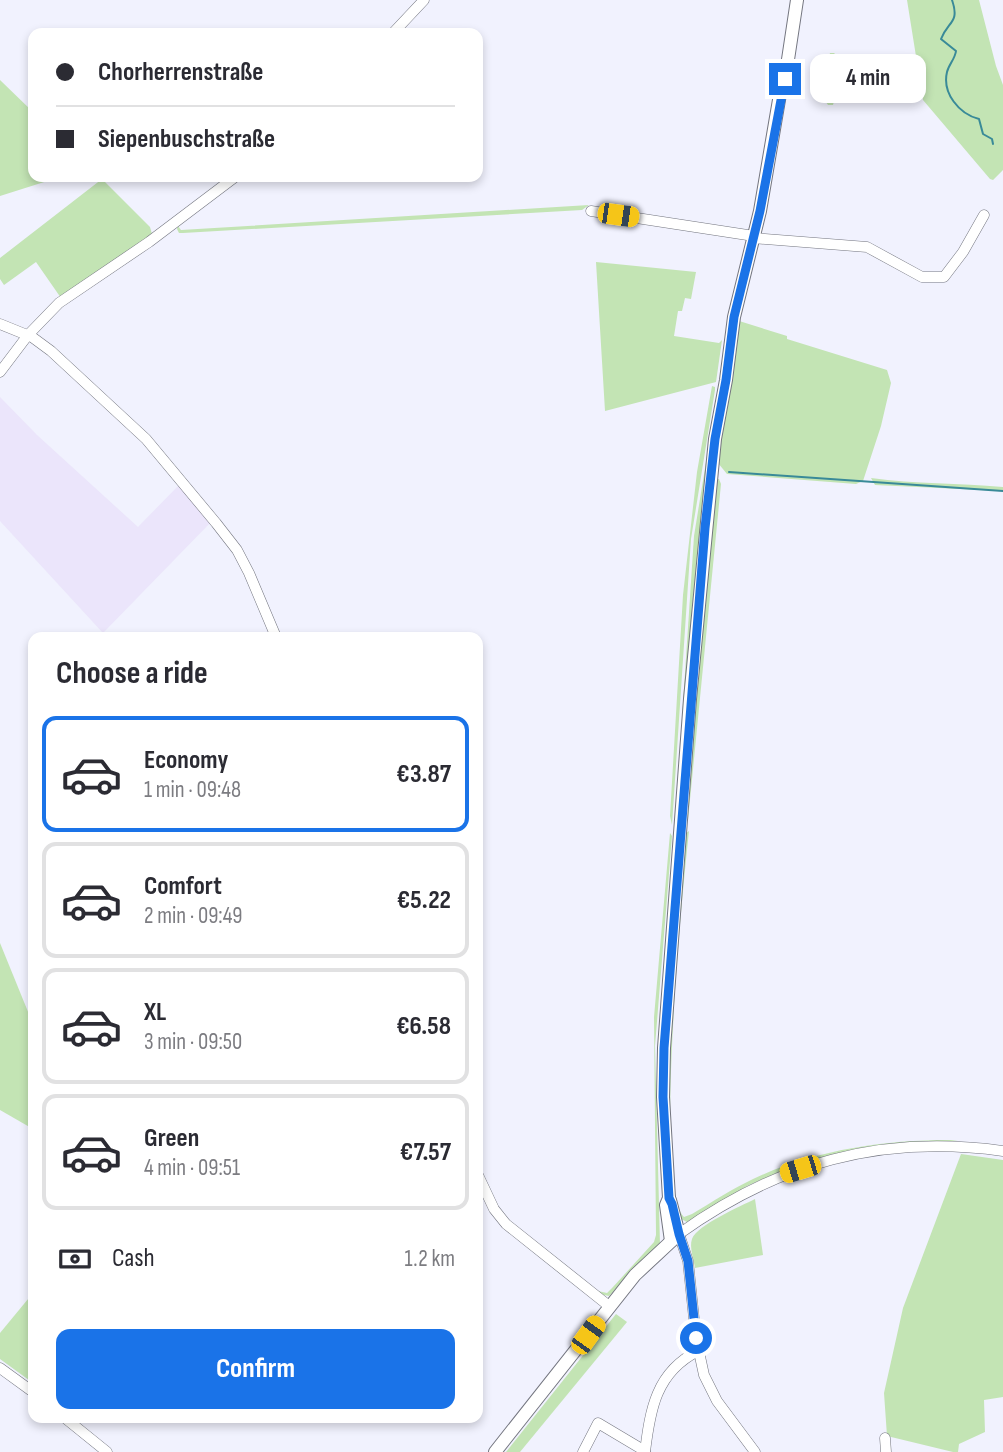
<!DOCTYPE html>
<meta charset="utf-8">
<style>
body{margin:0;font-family:"Sofia Sans Condensed",sans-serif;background:#f7f7f7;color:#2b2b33;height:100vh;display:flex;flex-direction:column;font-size:26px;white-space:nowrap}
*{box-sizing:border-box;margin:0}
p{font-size:23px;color:#7c7c81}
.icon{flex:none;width:38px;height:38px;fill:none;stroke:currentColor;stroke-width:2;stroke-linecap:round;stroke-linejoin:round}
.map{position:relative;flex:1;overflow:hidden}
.drawer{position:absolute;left:28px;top:632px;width:455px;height:791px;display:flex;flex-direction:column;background:#fff;border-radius:14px;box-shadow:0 4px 10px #0003}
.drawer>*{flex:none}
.hud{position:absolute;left:28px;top:28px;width:455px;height:154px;border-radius:14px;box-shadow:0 4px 10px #0003;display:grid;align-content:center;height:154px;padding:0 28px;background:#fff}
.end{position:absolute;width:32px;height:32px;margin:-16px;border:9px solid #1a73e8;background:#fff;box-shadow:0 0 0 4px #fff}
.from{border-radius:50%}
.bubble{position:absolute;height:49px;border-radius:14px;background:#fff;box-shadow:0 4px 10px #0003;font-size:23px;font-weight:700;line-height:49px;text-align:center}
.car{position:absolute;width:21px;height:42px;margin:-21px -10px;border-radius:9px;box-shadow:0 0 5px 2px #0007;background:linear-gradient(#f5c518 24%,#345 0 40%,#f5c518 0 76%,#345 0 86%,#f5c518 0)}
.hud b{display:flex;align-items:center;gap:24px;height:66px;font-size:26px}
.hud b+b{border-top:2px solid #e1e1e2}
.hud i{width:18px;height:18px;background:#2b2b33}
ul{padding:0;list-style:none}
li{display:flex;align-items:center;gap:21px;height:116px;margin:0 14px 10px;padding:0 14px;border:4px solid #e1e1e2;border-radius:14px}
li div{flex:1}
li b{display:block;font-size:26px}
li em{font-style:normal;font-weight:700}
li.on{border-color:#1a73e8}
li>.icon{width:63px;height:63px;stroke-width:1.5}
h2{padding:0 28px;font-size:32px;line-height:84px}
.pay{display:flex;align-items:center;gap:18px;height:77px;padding:0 28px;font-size:26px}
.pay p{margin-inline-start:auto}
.cta{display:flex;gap:14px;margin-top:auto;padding:14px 28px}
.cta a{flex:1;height:80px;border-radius:14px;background:#1a73e8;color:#fff;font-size:28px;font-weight:700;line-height:80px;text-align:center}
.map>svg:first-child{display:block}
.industrial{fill:#ebe5fb}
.green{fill:#c3e4b4}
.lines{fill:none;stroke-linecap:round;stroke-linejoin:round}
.stream{stroke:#398a98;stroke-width:2}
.minor-casing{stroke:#73757f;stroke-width:11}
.major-casing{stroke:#73757f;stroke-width:14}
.minor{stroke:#fff;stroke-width:10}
.major{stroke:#fff;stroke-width:12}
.route{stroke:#1a73e8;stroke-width:9}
</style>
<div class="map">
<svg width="1003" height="1452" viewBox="0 0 1003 1452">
<rect width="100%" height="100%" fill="#f1f2fe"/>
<polygon class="industrial" points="0,397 37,435 138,527 180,484 211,522 103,633 0,521"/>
<g class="green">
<polygon points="907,0 979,0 996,66 1003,85 1003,170 993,180 990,179 923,100"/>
<polygon points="830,53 834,53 844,63 833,105 828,105 826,102 830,88 824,72"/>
<polygon points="0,80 33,112 33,177 60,177 0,196"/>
<polygon points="102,179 150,227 152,234 61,298 36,262 4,285 0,279 0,258"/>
<polygon points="589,205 582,210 183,233 179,233 177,229 178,226 181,230"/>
<polygon points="596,262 696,272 691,299 685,298 682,311 678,311 674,336 719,343 722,340 716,382 605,411"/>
<polygon points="736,320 787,336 787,339 887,370 891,383 881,426 863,481 856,484 727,474 718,463"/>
<polygon points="712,386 715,387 715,390 691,539 672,825 670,816 683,595 697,472"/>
<polygon points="718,388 719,389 675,825 694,536"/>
<path d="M871,478C915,484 959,483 1003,487V491L875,485Z"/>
<polygon points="716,479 719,479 721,484 688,820 686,811"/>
<path d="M689,831C683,887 653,1186 684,1217L692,1214C712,1202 732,1189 753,1179C816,1149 889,1139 958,1140L810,1162L781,1171L747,1186L687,1222L679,1218L676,1210L667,1109L674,969L685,834Z"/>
<polygon points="670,833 672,836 655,1046 660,1245 609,1296 599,1294 598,1291 607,1293 613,1287 654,1242 656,1235 654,1017"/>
<polygon points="0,943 33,1024 33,1129 0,1110"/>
<polygon points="961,1154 1003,1160 1003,1397 984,1400 985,1432 959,1444 958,1452 953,1452 887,1436 884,1393 903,1308"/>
<path d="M755,1199L763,1255L695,1268C694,1260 689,1247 692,1239C697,1225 741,1206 755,1199Z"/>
<polygon points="33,1293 33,1383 0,1359 0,1333"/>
<polygon points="616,1314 627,1322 520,1452 506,1452"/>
</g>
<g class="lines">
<g class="stream">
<path d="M952,0C960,23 948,21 941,39L956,51C955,59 949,64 947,72C942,93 959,114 979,119L983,134L992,139L993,144"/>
<polyline points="729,472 1003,491"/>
</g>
<g class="minor-casing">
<g id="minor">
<polyline points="393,33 424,0"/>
<polyline points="591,211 754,236"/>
<polyline points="753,238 867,247 922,277 944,277 963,252 984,215"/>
<polyline points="0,324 32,337 51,351 146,439 216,523 237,550 249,573 276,637"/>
<polyline points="0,372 28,335 59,303 149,242 235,177"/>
<polyline points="478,1175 494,1209 506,1224 609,1306"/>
<polyline points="0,1368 33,1392"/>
<polyline points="65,1418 107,1452"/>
<polyline points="885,1438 886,1452"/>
<polyline points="583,1452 598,1423 645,1451"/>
<path d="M645,1452C650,1410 656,1372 698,1351"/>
<path d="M755,1452L717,1401L704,1375L696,1338L688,1261L679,1234C778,1163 881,1134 1003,1151"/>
</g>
</g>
<g class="major-casing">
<g id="major">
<polyline points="671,1241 666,1205 669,1198 663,1097 664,1048 690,699 715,439 726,380 734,317 760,211 780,94 784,86 797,0"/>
<polyline points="495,1452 635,1275 679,1234 670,1200"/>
</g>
</g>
<use href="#minor" class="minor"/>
<use href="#major" class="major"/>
</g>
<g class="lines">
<polyline class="route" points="696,1338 688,1261 679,1234 672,1204 669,1198 663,1097 664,1048 705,528 715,439 726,380 734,317 760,211 785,79"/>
</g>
</svg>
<i class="end from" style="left:696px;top:1338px"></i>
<i class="end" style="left:785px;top:79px"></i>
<div class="bubble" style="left:810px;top:54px;width:116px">4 min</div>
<i class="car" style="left:618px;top:215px;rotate:98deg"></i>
<i class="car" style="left:800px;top:1169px;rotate:253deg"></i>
<i class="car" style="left:588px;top:1335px;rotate:36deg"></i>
<div class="hud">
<b><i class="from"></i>Chorherrenstraße</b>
<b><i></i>Siepenbuschstraße</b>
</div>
<section class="drawer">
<h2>Choose a ride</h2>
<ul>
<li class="on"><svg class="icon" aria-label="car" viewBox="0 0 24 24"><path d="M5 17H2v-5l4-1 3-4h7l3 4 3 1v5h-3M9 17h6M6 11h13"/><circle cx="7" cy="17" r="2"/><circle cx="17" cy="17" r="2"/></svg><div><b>Economy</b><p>1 min · 09:48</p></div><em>€3.87</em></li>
<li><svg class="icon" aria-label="car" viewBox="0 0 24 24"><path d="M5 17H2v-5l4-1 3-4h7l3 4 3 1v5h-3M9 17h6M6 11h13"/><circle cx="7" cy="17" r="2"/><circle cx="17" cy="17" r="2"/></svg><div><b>Comfort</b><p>2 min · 09:49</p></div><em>€5.22</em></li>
<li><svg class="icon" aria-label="car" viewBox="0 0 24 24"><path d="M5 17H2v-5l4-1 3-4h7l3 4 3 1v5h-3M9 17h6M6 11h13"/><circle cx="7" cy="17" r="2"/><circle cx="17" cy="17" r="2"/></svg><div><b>XL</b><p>3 min · 09:50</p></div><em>€6.58</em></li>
<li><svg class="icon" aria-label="car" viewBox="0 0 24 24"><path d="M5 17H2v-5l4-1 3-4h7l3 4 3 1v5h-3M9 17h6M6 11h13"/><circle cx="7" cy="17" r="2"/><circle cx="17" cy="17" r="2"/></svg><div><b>Green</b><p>4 min · 09:51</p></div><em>€7.57</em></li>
</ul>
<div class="pay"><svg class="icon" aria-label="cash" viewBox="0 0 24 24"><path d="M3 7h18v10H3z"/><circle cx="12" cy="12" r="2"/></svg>Cash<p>1.2 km</p></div>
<div class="cta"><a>Confirm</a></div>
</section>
</div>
